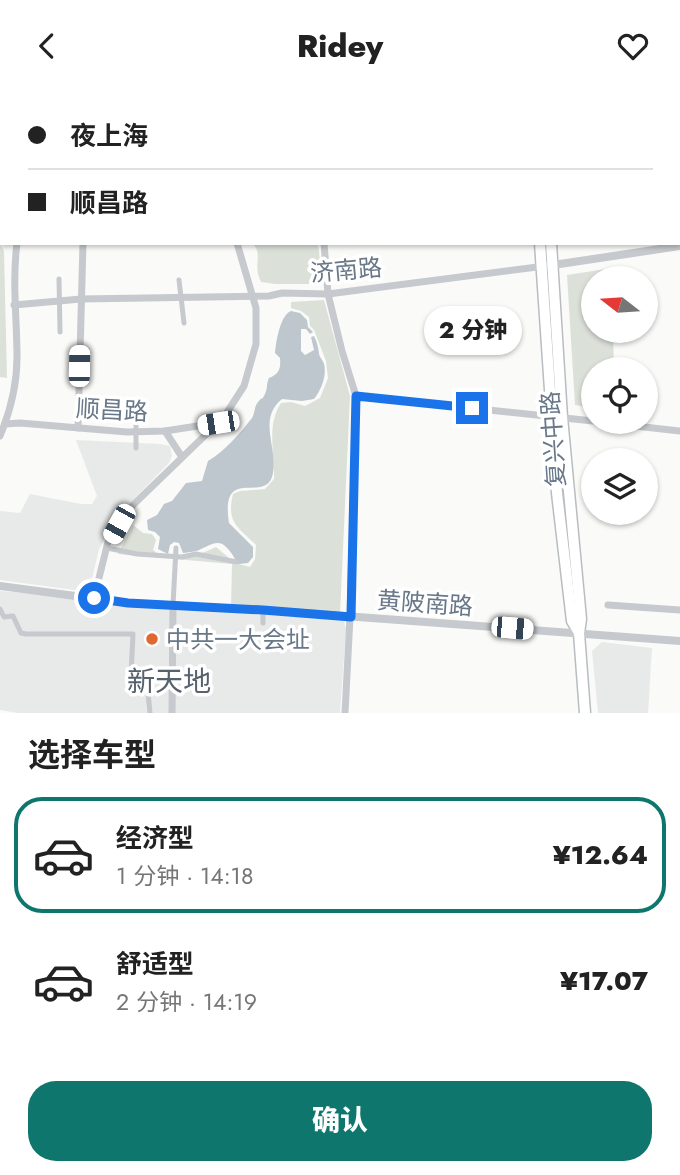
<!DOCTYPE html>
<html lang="zh">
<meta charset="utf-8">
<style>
body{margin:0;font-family:Jost,"Noto Sans SC",sans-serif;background:#f2f2f2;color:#222;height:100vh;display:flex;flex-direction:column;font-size:26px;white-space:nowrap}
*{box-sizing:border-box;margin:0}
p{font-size:23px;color:#767676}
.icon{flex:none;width:38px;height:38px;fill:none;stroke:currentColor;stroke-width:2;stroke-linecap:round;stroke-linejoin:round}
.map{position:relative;height:622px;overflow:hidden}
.side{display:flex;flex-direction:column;background:#fff;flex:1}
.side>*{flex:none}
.hud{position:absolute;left:0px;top:0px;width:681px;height:154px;box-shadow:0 2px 5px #0004;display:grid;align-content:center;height:154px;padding:0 28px;background:#fff}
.needle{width:46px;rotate:287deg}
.buttons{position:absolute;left:581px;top:175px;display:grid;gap:14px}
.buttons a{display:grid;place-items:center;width:77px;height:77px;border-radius:50%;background:#fff;box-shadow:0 2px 5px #0004;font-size:35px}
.end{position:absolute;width:32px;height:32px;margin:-16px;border:9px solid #1a73e8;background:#fff;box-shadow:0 0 0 4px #fff}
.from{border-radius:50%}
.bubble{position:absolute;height:49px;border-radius:24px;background:#fff;box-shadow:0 2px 5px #0004;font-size:23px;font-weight:800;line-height:49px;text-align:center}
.car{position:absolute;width:21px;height:42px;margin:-21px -10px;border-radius:9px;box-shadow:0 0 5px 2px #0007;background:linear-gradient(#fff 24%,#345 0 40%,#fff 0 76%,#345 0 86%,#fff 0)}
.hud b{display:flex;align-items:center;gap:24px;height:66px;font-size:26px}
.hud b+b{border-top:2px solid #e0e0e0}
.hud i{width:18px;height:18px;background:#222}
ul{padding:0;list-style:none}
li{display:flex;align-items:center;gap:21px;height:116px;margin:0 14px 10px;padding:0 14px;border:4px solid transparent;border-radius:28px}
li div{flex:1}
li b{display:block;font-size:26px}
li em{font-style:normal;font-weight:800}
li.active{border-color:#0f766e}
li>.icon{width:63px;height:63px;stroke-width:1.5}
h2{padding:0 28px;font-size:32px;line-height:84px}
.cta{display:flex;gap:14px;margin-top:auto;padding:14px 28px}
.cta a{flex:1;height:80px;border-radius:28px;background:#0f766e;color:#fff;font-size:28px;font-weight:800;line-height:80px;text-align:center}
header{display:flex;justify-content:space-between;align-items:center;height:91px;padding:0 28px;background:#fff;font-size:32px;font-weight:800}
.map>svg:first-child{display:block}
.built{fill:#e8e9e9}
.green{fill:#dbe1d9}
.water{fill:#bec7cd}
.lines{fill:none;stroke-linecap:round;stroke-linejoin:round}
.secondary-casing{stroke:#b8bdc2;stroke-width:13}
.pedestrian{stroke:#c6c9cd;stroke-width:5}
.minor{stroke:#c6c9cd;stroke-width:7}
.tertiary{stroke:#c6c9cd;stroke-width:8}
.secondary{stroke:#fff;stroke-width:10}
.pedestrian-bridge{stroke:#c6c9cd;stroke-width:5}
.route{stroke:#1a73e8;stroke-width:9}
.poi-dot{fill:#e16830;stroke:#fff;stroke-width:2.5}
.labels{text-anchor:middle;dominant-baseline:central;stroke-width:7;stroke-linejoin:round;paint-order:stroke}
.street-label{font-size:24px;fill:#697888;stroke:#fff}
.poi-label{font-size:24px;fill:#697888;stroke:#fff;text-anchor:start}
.quarter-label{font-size:28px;fill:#57626d;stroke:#fff}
</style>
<header><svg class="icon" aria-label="back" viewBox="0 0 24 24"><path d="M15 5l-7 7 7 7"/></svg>Ridey<svg class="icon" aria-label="heart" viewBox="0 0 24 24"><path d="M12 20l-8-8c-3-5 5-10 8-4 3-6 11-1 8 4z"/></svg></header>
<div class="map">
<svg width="680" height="622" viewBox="0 0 680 622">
<rect width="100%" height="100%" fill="#fafaf8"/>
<g class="built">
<rect x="50" y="0" width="247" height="2"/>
<polygon points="76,349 160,353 170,355 172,365 169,372 116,426 99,458 89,501 0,489 0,420 20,422 30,403 81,413 92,413 97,405"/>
<polygon points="0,500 344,530 346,538 340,622 18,622 0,619"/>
<polygon points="602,551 652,557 648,622 598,622 592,560"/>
</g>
<g class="green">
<path d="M252,152H318L321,179L309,193H275L261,191C252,174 264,163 252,152Z"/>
<polygon points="0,153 4,160 7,287 0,286"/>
<polygon points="612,177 613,187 593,187 593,240 613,240 614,278 593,278 593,317 575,314 567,184"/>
<path d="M324,209L350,305L340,523L231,516L232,473L118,463L133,434L143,442L152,443L156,449L153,459C170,474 198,465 216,456L235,472L250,476L255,468L256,454C238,436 226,432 233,403L240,400L265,398L274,388C275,363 266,334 281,312L291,311L305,315L320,307L328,287L326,270L314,239L310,235L309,226L301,220L291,217V211Z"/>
</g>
<path class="water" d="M291,220L300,222L307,229L308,236L313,241L310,243L306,238H301V260L305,264L314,259L311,246L314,245C317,251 318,255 319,262C319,266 323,269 324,273C327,285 321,299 314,308L302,310L282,308C256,329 280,359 272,386C263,412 220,374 229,432L253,456V466L248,472L239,473C234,468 233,463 228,458C219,447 211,454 201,458C196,461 189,461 183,462L179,452L174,451L170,454L168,463L158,458L160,446L155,441L148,439L147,429L157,424L164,413L172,410L186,392L202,390L208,370C225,360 240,342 252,327C255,322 254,316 258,311C264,304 261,311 265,303C268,297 266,293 269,287C279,283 281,278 280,267L275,262C276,251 280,224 291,220Z"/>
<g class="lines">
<g class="secondary-casing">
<g id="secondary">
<polyline points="539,0 539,2"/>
<polyline points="540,152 557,402 572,530 579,542"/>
<polyline points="551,152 562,326 581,528 579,542 585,622"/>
</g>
</g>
<g class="pedestrian">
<polyline points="163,0 163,2"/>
<polyline points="107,457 137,463 182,466 196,463 237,471"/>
<polyline points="173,514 176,457"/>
<polyline points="0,518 4,526 13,525 21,542 26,543 133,543 131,584"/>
<polyline points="263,532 263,519"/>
<polyline points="144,587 147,591 150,622"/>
</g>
<g class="minor">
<polyline points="306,0 306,2"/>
<polyline points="38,2 38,0"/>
<polyline points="679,13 680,13"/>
<polyline points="0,139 2,139"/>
<polyline points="324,152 328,203 342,260 356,305 350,526 345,622"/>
<polyline points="14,214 81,208 269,205 282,202 328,203 553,174"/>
<polyline points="356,305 593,330"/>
<polyline points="599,331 680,340"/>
<polyline points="5,333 20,332 127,341 165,340 217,332"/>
<polyline points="78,337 83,152"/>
<polyline points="165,340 182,366"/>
<path d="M0,345C10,321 17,293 17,266C17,228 12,191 17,152"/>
<polyline points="94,507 108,451 119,433 133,414 224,326 244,295 256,253 256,217 237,152"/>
<polyline points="608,514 680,519"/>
<polyline points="172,622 173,514"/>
</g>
<g class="tertiary">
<polyline points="553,174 680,155"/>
<polyline points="0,495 128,512 263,519 680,550"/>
</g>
<use href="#secondary" class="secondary"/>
<g class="pedestrian-bridge">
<polyline points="59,188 60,241"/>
<polyline points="179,189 184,232"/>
<polyline points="136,357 136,322"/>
</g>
</g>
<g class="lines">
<polyline class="route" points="94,507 128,512 263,519 351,526 356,305 472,317"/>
</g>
<circle class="poi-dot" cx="152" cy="548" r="7"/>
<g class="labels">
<g class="street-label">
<text transform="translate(346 179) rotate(-5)">济南路</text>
<text transform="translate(112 319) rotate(3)">顺昌路</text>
<text transform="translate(553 348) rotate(-94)">复兴中路</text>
<text transform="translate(425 512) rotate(4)">黄陂南路</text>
</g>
<g class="poi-label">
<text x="166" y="548">中共一大会址</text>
</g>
<g class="quarter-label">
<text x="169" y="590">新天地</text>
</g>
</g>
</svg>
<div class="buttons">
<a><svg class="needle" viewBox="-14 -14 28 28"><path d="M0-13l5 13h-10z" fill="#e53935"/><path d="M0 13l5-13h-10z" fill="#767676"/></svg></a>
<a><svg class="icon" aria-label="locate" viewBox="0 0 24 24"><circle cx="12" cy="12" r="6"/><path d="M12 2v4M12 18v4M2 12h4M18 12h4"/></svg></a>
<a><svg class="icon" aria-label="layers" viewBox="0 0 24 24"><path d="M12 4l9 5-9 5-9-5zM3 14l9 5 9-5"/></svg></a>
</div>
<i class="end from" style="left:94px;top:507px"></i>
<i class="end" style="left:472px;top:317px"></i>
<div class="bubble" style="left:424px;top:215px;width:98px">2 分钟</div>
<i class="car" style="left:79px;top:275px;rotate:1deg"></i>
<i class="car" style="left:218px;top:332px;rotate:261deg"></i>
<i class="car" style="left:119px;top:433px;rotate:209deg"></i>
<i class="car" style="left:512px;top:537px;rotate:95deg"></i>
<div class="hud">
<b><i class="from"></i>夜上海</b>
<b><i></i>顺昌路</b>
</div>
</div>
<section class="side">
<h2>选择车型</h2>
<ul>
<li class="active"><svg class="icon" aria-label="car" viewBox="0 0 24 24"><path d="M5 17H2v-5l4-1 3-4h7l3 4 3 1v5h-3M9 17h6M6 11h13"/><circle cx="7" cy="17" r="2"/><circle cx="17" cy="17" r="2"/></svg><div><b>经济型</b><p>1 分钟 · 14:18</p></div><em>¥12.64</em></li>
<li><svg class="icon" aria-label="car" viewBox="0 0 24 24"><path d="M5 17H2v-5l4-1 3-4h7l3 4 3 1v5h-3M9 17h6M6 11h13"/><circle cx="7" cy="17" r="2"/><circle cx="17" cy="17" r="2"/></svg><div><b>舒适型</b><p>2 分钟 · 14:19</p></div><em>¥17.07</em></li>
</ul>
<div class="cta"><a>确认</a></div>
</section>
